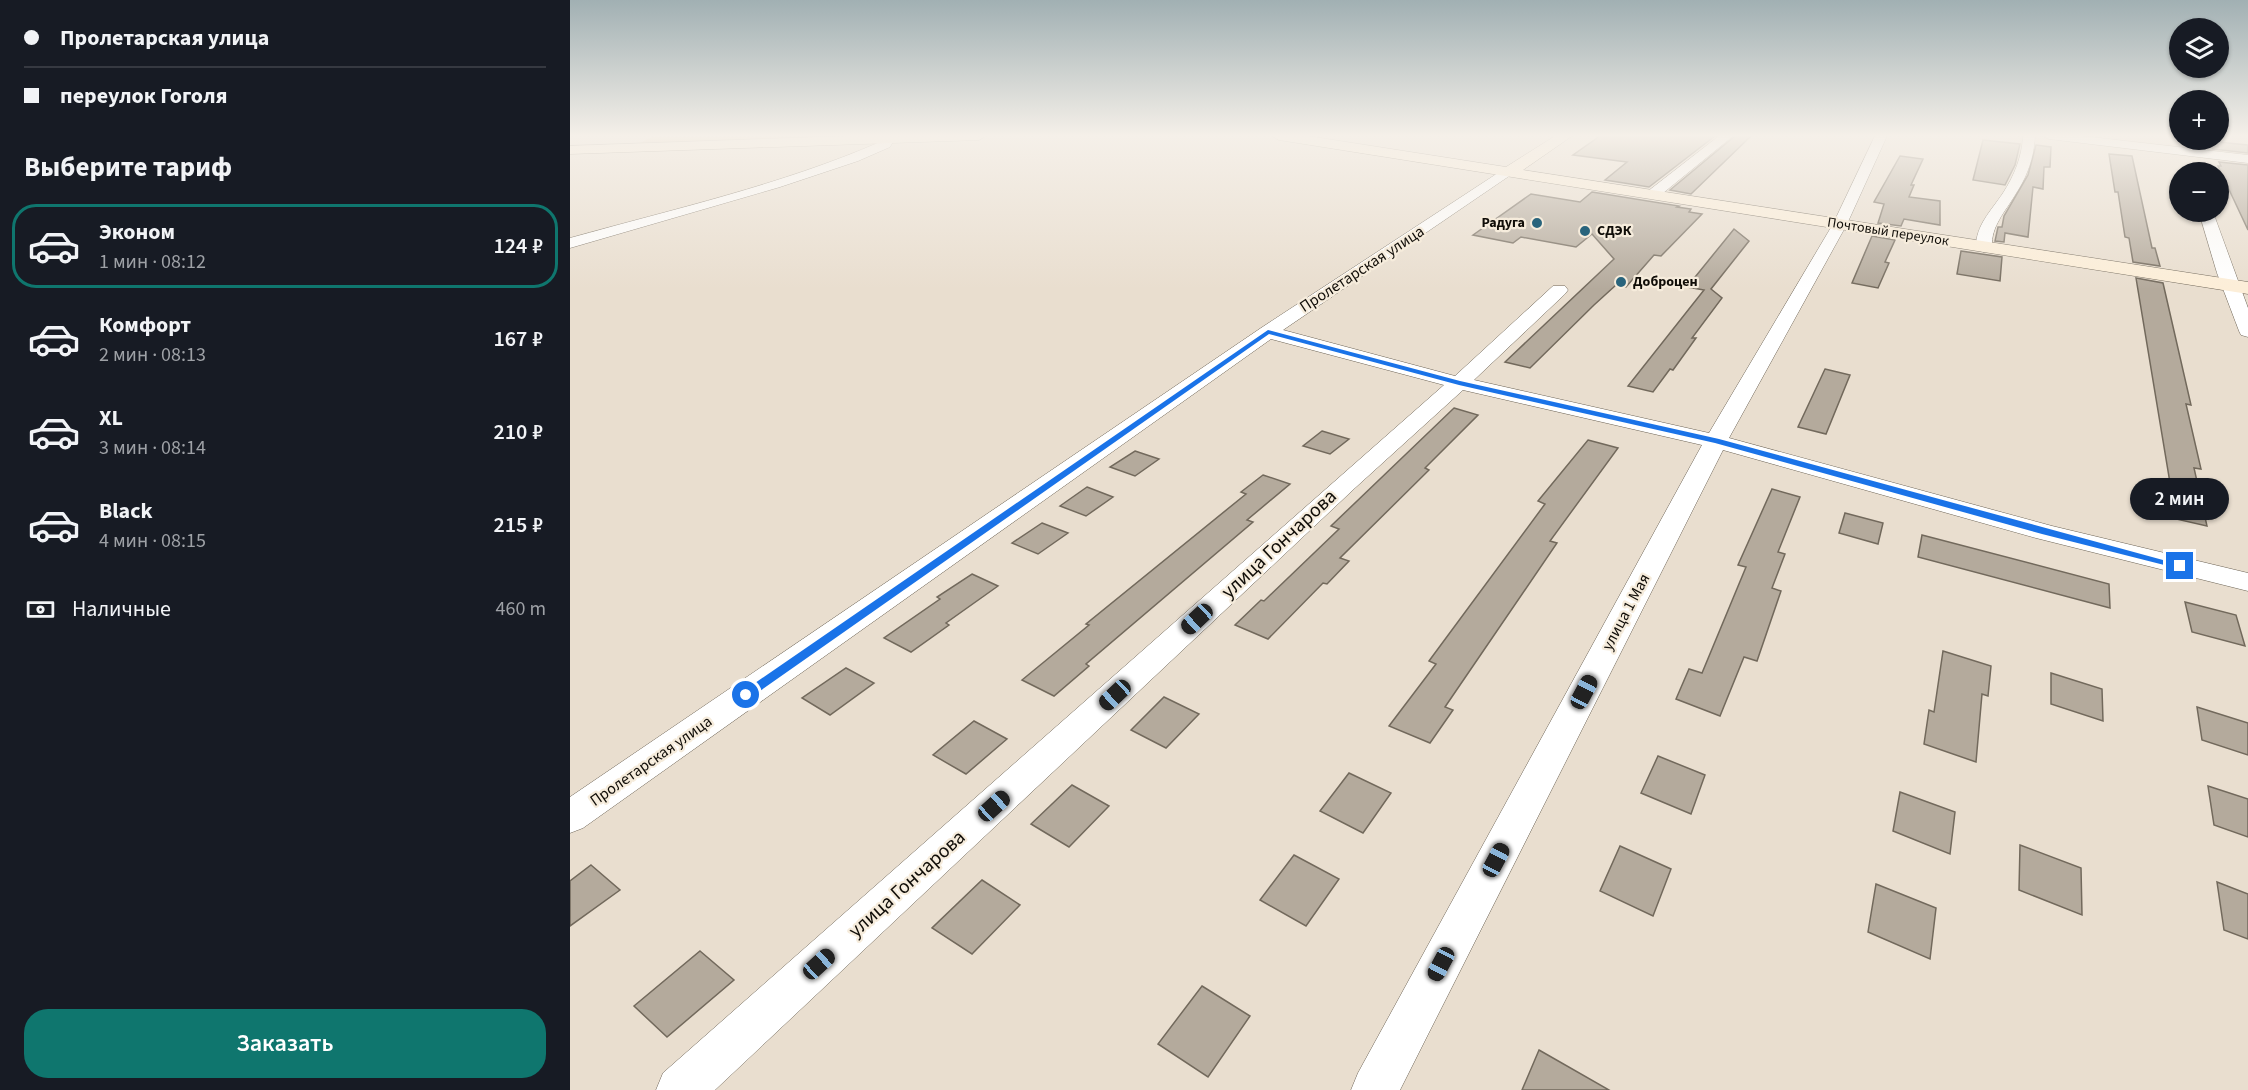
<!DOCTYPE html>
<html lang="ru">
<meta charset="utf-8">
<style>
body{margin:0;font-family:"Source Sans 3",sans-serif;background:#20242c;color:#f1f3f6;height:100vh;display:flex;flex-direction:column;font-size:22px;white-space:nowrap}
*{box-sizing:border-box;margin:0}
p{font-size:20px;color:#9ea1a6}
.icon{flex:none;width:33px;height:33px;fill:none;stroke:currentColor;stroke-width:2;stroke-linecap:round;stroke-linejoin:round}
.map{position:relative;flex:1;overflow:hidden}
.panel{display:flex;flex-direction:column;background:#171b24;width:570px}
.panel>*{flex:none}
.guide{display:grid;align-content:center;height:132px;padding:0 24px;background:#171b24}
.buttons{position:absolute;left:1599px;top:18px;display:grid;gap:12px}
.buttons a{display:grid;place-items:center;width:60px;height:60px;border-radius:50%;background:#171b24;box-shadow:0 2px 4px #0004;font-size:30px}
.end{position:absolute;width:27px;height:27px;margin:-14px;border:8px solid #1a73e8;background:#fff;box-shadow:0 0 0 3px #fff}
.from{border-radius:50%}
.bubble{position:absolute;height:42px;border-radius:21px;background:#171b24;box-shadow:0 2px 4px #0004;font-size:20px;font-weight:600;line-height:42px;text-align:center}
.car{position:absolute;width:18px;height:36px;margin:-18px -9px;border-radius:8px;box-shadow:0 0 4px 2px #0007;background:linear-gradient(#222 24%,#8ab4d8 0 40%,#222 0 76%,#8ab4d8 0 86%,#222 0)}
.guide b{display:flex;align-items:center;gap:21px;height:57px;font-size:22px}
.guide b+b{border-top:2px solid #363941}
.guide i{width:15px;height:15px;background:#f1f3f6}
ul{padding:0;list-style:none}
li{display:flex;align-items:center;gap:18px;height:84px;margin:0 12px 9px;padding:0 12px;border:3px solid transparent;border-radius:24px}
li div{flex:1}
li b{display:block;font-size:22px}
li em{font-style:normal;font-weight:600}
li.on{border-color:#0f766e}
li>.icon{width:54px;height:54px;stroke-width:1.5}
h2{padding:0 24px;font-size:27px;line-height:72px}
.pay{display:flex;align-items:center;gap:15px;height:66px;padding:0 24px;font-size:22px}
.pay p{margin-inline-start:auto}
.action{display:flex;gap:12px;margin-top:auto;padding:12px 24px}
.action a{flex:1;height:69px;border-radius:24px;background:#0f766e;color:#fff;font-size:24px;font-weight:600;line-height:69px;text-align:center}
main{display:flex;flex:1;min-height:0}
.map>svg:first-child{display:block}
.green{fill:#dec196}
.building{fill:#b4aa9c;stroke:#72695c;stroke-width:1.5}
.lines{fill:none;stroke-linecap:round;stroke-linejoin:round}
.minor-casing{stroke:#6c6355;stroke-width:1}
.secondary-casing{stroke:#6c6355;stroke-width:1}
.minor{fill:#fff;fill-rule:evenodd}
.secondary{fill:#fceed8;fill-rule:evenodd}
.route{fill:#1a73e8}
.poi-dot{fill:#29647c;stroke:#f6ecdc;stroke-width:2}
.labels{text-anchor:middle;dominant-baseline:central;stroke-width:4.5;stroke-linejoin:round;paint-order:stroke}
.far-poi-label{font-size:14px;font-weight:bold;fill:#100d08;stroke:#f6ecdc;text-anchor:start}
.far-street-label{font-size:14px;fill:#100d08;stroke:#f6ecdc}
.street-label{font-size:16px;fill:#100d08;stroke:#f6ecdc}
.near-street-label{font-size:20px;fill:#100d08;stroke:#f6ecdc}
</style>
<main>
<section class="panel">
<div class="guide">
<b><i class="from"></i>Пролетарская улица</b>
<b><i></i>переулок Гоголя</b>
</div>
<h2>Выберите тариф</h2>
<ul>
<li class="on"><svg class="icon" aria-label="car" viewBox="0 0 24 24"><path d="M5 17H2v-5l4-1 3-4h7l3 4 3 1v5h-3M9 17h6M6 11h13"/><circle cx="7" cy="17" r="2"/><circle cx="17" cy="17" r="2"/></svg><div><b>Эконом</b><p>1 мин · 08:12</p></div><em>124 ₽</em></li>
<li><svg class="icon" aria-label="car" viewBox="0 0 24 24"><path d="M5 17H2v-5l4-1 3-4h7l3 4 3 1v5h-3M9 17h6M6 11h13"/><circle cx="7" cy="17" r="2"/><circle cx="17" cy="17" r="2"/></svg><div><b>Комфорт</b><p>2 мин · 08:13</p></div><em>167 ₽</em></li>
<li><svg class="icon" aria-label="car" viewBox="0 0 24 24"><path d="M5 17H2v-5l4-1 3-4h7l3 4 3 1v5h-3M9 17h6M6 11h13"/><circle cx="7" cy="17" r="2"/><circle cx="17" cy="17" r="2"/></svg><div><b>XL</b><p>3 мин · 08:14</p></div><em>210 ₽</em></li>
<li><svg class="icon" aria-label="car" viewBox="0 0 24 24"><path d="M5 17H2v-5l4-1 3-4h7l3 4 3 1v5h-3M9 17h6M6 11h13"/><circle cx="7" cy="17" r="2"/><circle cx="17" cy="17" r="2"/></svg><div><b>Black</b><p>4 мин · 08:15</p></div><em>215 ₽</em></li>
</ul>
<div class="pay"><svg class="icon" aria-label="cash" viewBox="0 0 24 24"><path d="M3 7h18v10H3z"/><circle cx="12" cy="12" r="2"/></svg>Наличные<p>460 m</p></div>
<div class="action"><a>Заказать</a></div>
</section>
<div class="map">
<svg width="1678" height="1090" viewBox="0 0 1678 1090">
<rect width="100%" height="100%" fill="#e9decf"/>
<polygon class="green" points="306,136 68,144 82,137"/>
<g class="building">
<polygon points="1030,136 1145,136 1079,187 1035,180 1057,162 1003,155"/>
<polygon points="1165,136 1181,136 1121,194 1100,190"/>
<polygon points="1413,140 1450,144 1445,165 1435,185 1403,180"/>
<polygon points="1648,142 1678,145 1678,153 1643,149 1641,146 1648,147"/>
<polygon points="1466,145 1481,147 1480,167 1474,167 1473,189 1463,187 1458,237 1435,233 1434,242 1425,241 1428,227 1432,227 1434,216 1458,175"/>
<polygon points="1539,154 1562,156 1582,248 1585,248 1590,266 1563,262 1559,238 1555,237 1548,192 1545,192"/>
<polygon points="1330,156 1353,159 1341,185 1344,185 1339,197 1370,201 1370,225 1334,219 1331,226 1308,223 1314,204 1304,202"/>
<polygon points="1649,162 1678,165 1678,230 1648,166 1651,166"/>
<polygon points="1022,192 1109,206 1107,207 1121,209 1119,212 1132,214 1091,256 1084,255 1056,287 1046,285 1024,305 960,368 935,362 1044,259 1022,234 1006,247 951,237 943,243 903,235 961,194 1010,202"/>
<polygon points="1164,229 1179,241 1141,289 1152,298 1122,338 1126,338 1103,370 1100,369 1083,392 1058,386 1134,290 1117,287"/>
<polygon points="1302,236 1325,240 1315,262 1319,263 1308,288 1282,283"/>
<polygon points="1391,251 1432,257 1430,281 1387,274"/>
<polygon points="1566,278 1593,283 1621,405 1616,404 1631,469 1624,468 1637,526 1606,519"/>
<polygon points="1255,369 1280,375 1256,434 1228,427"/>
<polygon points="884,408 908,415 855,468 859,470 770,558 779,561 757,584 753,583 698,639 665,625 691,600 694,601 769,529 761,526"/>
<polygon points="752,431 779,439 760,454 733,446"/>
<polygon points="1018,440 1048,448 980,541 987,543 875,707 883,710 860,743 819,726 866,664 859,661 975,504 968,501"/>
<polygon points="565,451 589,459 565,476 540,467"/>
<polygon points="693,475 720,484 677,520 683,522 516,664 519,666 484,696 452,680 519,625 516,624 676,494 671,492"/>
<polygon points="517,487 543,497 516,516 490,506"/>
<polygon points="1202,489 1230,497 1208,552 1215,554 1202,588 1211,591 1187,661 1174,657 1150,716 1106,699 1119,669 1132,673 1176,567 1168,565"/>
<polygon points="1275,513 1313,523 1308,544 1269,533"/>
<polygon points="472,523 498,533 468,554 442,543"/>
<polygon points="1352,535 1539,584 1540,608 1348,557"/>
<polygon points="402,574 428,586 376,623 379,625 341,652 314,638 370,599 367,597"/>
<polygon points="1615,602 1666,615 1675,646 1622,632"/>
<polygon points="1373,651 1421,666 1418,696 1412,694 1406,762 1354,744 1359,710 1364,712"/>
<polygon points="276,668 304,683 260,715 232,698"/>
<polygon points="1481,673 1532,689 1533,721 1481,704"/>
<polygon points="594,697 629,714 596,748 561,730"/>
<polygon points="1627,707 1678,723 1678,755 1632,740"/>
<polygon points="404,721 437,739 396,774 363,755"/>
<polygon points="1088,756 1135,775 1121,814 1071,793"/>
<polygon points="779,773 821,793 793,833 750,811"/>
<polygon points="502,785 539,806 499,847 461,824"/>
<polygon points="1638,786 1678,799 1678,837 1644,825"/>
<polygon points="1330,792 1385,812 1380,854 1323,831"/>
<polygon points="1450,845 1511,868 1512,915 1449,890"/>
<polygon points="1050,846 1101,869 1083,916 1030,891"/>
<polygon points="724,855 769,879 736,926 690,900"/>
<polygon points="21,865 50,890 0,926 0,881"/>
<polygon points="412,880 450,905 402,954 362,928"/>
<polygon points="1647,882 1678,894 1678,939 1654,930"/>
<polygon points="1306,884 1366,908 1360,959 1298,932"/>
<polygon points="130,951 164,980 97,1037 64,1006"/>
<polygon points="632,986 680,1016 638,1077 588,1044"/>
<polygon points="969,1050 1039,1090 952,1090"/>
</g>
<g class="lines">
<g class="minor-casing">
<g id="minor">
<path d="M313,136H326L320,147L288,161L210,187L0,248V238C104,209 211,185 310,142Z"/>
<polygon points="1149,136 1163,136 1087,198 1077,198 1075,195 1077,192"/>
<polygon points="1305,136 1317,136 1277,224 1159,438 1482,526 1678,573 1678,591 1466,538 1153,450 830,1090 781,1090 788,1073 1132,445 893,390 785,488 145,1090 86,1090 93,1073 874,385 701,339 13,828 0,833 0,797 691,328 934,169 944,169 945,172 713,330 885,376 983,286 995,286 998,290 995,294 904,380 1139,433 1263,224"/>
<path d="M1453,136H1465C1464,158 1457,177 1445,195C1435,212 1421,226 1422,247L1414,252L1408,250L1406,247C1406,225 1421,211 1433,193C1444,176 1452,157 1453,136Z"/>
<polygon points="1473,136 1512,136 1678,155 1678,163 1479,139"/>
<polygon points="1629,212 1643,212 1678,308 1678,337 1671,335 1669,331 1647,273"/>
</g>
</g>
<g class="secondary-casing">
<g id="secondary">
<polygon points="276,136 416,136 409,140 0,154 0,146"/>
<polygon points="702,136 738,136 936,167 985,136 1002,136 953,170 1678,282 1678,294 709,140"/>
</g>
</g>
<use href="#minor" class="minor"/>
<use href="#secondary" class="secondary"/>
</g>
<linearGradient id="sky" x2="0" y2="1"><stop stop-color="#a1b0b3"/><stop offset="0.47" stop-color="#f5f0e9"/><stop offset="1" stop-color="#f5f0e9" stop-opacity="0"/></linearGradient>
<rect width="1678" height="289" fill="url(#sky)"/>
<polygon class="route" points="698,330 890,381 1149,439 1615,566 1610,569 1472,534 1145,443 889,385 699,334 180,698 172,698 172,692"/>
<g class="poi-dot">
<circle cx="967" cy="223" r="6"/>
<circle cx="1015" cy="231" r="6"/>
<circle cx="1051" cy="282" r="6"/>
</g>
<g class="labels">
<g class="far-poi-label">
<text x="955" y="223" text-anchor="end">Радуга</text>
<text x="1027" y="231">СДЭК</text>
<text x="1063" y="282">Доброцен</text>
</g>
<g class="far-street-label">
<text transform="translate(1318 232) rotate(9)">Почтовый переулок</text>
</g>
<g class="street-label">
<text transform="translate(792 269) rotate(-33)">Пролетарская улица</text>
<text transform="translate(1056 612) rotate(-62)">улица 1 Мая</text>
<text transform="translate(81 761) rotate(-35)">Пролетарская улица</text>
</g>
<g class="near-street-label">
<text transform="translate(709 544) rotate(-43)">улица Гончарова</text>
<text transform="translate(337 884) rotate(-42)">улица Гончарова</text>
</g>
</g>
</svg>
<div class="buttons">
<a><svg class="icon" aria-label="layers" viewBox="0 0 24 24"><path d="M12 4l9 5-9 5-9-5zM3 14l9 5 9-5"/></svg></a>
<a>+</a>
<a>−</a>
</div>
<i class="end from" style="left:176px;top:695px"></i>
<i class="end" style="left:1610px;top:566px"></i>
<div class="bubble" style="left:1560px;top:478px;width:99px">2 мин</div>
<i class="car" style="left:627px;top:619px;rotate:227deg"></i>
<i class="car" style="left:1014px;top:692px;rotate:28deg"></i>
<i class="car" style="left:545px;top:695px;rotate:227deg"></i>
<i class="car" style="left:424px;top:806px;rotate:48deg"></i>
<i class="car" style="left:926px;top:860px;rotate:28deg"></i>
<i class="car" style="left:249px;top:964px;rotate:48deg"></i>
<i class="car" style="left:871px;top:964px;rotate:208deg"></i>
</div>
</main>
